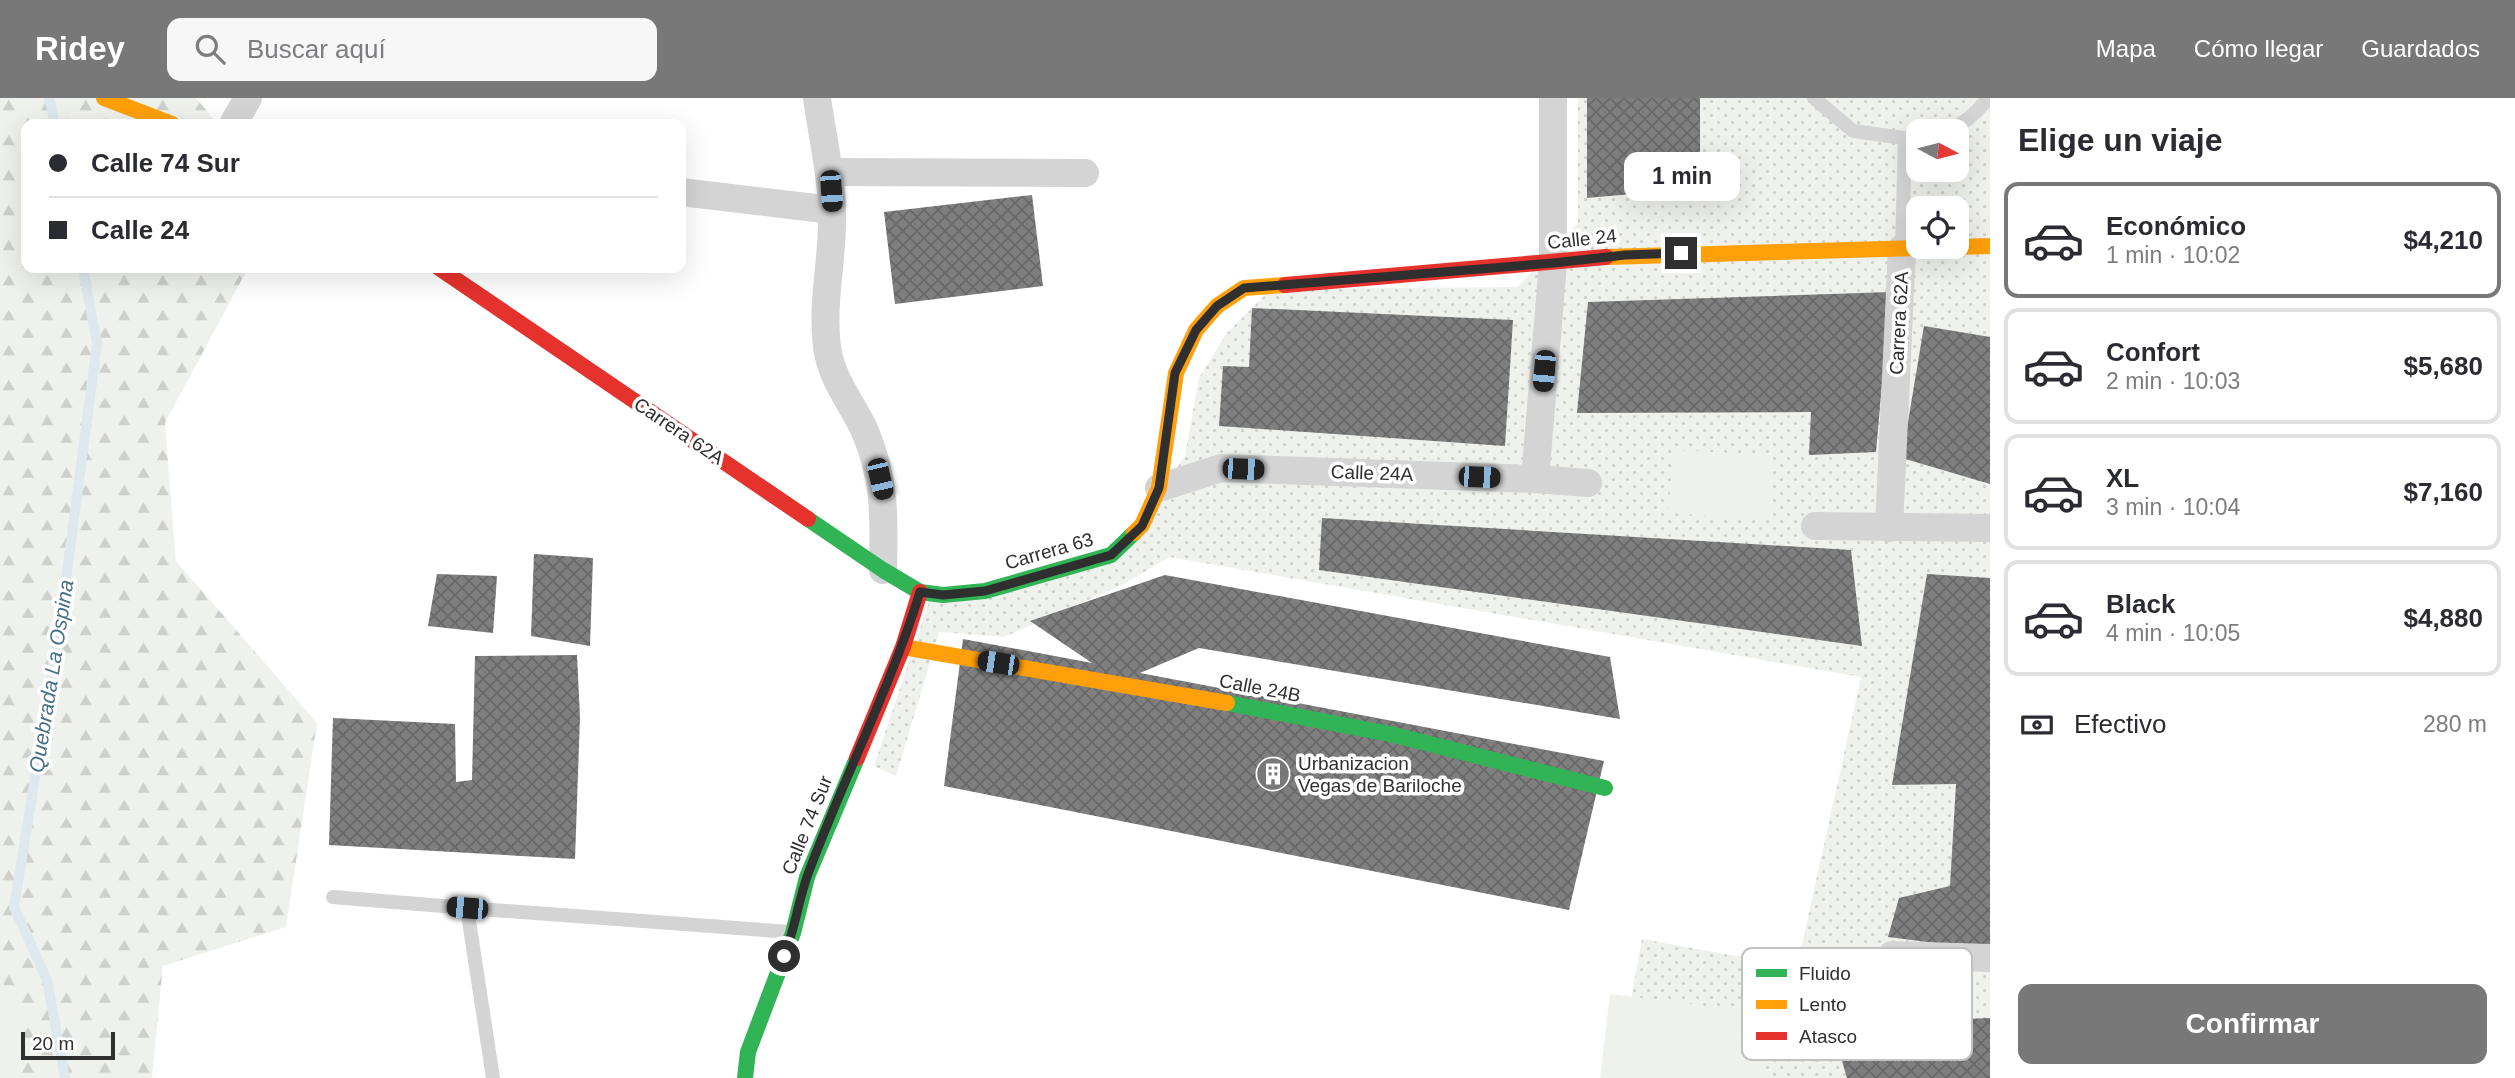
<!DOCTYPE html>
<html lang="es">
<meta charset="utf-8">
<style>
body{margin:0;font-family:Arial,sans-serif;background:#f7f7f7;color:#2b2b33;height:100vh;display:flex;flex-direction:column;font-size:26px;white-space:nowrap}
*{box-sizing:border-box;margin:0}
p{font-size:23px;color:#7c7c81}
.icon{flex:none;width:38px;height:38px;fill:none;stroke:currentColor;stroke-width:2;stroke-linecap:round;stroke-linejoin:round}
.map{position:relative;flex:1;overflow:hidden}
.drawer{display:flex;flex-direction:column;background:#fff;width:525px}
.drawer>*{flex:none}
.hud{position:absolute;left:21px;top:21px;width:665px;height:154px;border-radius:14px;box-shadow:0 7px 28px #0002;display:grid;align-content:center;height:154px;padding:0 28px;background:#fff}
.needle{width:46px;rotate:97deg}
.tools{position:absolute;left:1906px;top:21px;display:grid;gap:14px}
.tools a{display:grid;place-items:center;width:63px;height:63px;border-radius:14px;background:#fff;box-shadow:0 7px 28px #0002;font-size:35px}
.scale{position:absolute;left:21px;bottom:18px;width:94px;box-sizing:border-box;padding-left:7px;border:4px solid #2f2f2f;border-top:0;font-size:19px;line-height:24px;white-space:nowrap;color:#2f2f2f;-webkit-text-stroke:5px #fff;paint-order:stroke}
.end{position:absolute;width:32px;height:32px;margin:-16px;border:9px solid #2f2f2f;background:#fff;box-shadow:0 0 0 4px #fff}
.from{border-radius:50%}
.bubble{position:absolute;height:49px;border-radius:14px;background:#fff;box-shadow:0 7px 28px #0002;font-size:23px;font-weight:700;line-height:49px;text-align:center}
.car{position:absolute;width:21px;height:42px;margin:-21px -10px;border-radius:9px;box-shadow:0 0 5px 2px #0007;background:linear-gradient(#222 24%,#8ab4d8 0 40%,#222 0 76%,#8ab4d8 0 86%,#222 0)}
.hud b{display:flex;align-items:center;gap:24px;height:66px;font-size:26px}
.hud b+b{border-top:2px solid #e1e1e2}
.hud i{width:18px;height:18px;background:#2b2b33}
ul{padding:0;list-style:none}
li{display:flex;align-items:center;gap:21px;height:116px;margin:0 14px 10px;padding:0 14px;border:4px solid #e1e1e2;border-radius:14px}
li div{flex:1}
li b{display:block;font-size:26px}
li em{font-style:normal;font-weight:700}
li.selected{border-color:#787878}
li>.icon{width:63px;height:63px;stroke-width:1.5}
h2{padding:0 28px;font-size:32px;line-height:84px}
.pay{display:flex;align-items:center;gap:18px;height:77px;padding:0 28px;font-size:26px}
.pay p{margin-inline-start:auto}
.button{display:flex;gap:14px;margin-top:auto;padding:14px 28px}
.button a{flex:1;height:80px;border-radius:14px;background:#787878;color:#fff;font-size:28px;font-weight:700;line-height:80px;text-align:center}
header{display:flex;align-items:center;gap:42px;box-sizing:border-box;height:98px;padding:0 35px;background:#787878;color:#fff}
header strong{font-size:33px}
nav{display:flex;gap:38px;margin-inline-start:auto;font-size:24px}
.search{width:490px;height:63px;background:#f7f7f7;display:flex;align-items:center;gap:18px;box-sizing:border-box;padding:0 24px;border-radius:14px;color:#7c7c81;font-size:26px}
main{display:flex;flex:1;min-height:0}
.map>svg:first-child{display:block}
.grass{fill:url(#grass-dots);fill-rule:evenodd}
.forest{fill:url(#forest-firs)}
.park{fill:#eff2ec}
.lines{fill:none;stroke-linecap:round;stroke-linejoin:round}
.stream{stroke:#dde8ef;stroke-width:10}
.building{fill:url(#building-cross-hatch)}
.lane{stroke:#d4d4d4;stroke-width:14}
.street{stroke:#d4d4d4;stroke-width:28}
.fast{stroke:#30b455;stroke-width:16}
.slow{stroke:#ff9f0a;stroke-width:16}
.jam{stroke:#e5322d;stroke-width:16}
.route{stroke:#2f2f2f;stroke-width:9}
.labels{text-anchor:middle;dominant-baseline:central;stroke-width:7;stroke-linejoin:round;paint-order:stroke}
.street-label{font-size:19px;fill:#2f2f2f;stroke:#fff}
.poi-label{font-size:19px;fill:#2f2f2f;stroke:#fff;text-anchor:start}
.water-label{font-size:21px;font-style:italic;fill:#477087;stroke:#fff}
.key{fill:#fff;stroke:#c1c1c1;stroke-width:2}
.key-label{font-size:19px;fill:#2f2f2f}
</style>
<header>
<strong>Ridey</strong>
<div class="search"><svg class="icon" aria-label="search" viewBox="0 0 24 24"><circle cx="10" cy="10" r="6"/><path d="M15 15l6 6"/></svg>Buscar aquí</div>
<nav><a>Mapa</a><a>Cómo llegar</a><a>Guardados</a></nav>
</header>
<main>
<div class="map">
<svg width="1990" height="980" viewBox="0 0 1990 980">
<defs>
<pattern id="grass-dots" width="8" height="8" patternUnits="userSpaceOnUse" patternTransform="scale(1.75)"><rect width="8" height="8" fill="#eff2ec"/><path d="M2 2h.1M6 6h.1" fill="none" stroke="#cdd0cb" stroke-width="1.8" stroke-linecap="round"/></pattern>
<pattern id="forest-firs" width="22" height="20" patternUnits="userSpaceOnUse" patternTransform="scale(1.75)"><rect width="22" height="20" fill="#eff2ec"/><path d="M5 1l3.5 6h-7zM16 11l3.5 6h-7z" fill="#cdd0cb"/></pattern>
<pattern id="building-cross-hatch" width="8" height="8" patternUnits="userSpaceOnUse" patternTransform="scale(1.75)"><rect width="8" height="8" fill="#7f7f7f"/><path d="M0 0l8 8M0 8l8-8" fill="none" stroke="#686868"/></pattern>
</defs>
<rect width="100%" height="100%" fill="#fff"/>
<path class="grass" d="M1578,0H1990V980H1617L1642,841L1797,869L1861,579L1169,459L1124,486L1004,539L939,534L896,678L874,668L929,504L1122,458L1185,357L1199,280L1226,236L1271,191L1517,189L1578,125ZM1918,33H1956V72H1918ZM1918,110H1956V149H1918Z"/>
<polygon class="forest" points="0,0 196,0 218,26 26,26 26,170 248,170 165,325 176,463 317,625 286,829 163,868 152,980 0,980"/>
<g class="park">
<polygon points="1674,352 1771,357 1770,422 1668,415"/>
<polygon points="0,878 24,933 22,980 0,980"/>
<polygon points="1610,896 1773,916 1765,980 1600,980"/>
</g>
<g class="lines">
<g class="stream">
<polyline points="49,0 55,26"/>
<polyline points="65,980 47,882 14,809 61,519 97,246 83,170"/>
</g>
</g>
<g class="building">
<polygon points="1587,0 1700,0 1700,90 1587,100"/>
<polygon points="1032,97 1043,188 895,206 884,114"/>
<polygon points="1890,194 1876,354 1809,357 1811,314 1577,315 1588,204"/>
<polygon points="1252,210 1513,222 1505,348 1219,328 1223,268 1249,269"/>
<polygon points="1924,228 1990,239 1990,386 1902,360"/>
<polygon points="1322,420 1851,452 1862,548 1319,472"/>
<polygon points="534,456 593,460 590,548 531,538"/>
<polygon points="437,476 497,478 493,535 428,528"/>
<polygon points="1927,476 1990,480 1990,852 1888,839 1899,800 1950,788 1956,686 1892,687"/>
<polygon points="1165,477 1610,559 1620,621 1199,550 1140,575 1604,663 1569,812 944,688 963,541 1092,565 1030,523"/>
<polygon points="577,557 580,619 575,761 329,747 333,620 455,626 456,684 472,682 475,558"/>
<polygon points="1990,920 1990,980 1847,980 1831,926"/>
</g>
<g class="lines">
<g class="lane">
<polyline points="1814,0 1853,33 1905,40 1902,148"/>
<path d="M1943,33C1960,30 1978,14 1988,0"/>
<polyline points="333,799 467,810 493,980"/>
<polyline points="467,810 790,834"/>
</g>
<g class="street">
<path d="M817,0C822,37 831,73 832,111C834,157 821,203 827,249C831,280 851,304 864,331C886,382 884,418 883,472"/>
<polyline points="233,26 248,0"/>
<polyline points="830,74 1085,75"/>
<polyline points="681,94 832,112"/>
<polyline points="1535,381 1553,165 1553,0"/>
<polyline points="1159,390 1221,370 1535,381 1588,385"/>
<polyline points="1815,428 1990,430"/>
<polyline points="1889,430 1902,150"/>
<polyline points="1892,857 1990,860"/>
</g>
<g class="fast">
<polyline points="808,421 883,472 920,494 943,497 985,493 1111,457 1134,435"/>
<polyline points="1227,605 1390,636 1605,690"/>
<polyline points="745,980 748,954 793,835 807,779 857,660"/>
</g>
<g class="slow">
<polyline points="104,0 172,26"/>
<polyline points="1606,159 1990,148"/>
<polyline points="1134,435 1142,427 1159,390 1176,275 1196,232 1217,208 1244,190 1285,187"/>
<polyline points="903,549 1227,605"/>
</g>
<g class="jam">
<polyline points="439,170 808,421"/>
<polyline points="1285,187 1606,159"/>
<polyline points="857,660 903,549 920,494"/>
</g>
</g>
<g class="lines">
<path class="route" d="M784,858C795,832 798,803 808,776C843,681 890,591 920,494L943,497L985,493L1111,457L1142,428L1159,390L1175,275L1196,232L1217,208L1244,190L1553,165L1625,157L1681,155"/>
</g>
<defs>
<g id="building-disc" transform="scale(1.75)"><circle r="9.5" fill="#787878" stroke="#fff"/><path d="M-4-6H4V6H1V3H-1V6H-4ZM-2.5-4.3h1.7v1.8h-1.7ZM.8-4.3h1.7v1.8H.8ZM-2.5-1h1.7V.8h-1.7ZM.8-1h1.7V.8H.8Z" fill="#fff"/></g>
</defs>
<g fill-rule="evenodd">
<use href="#building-disc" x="1273" y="676"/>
</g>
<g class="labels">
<g class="street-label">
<text transform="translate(1582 141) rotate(-6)">Calle 24</text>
<text transform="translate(1899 225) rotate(-87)">Carrera 62A</text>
<text transform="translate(679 333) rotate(34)">Carrera 62A</text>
<text transform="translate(1372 375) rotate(2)">Calle 24A</text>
<text transform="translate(1049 453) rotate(-16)">Carrera 63</text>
<text transform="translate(1260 590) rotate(11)">Calle 24B</text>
<text transform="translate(807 727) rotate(-68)">Calle 74 Sur</text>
</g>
<g class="poi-label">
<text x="1298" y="665">Urbanizacion<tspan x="1298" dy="22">Vegas de Bariloche</tspan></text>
</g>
<g class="water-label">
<text transform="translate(51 578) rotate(-81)">Quebrada La Ospina</text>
</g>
</g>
<rect x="1742" y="850" width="230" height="112" rx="10" class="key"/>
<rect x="1756" y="871" width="31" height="8" fill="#30b455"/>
<rect x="1756" y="902" width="31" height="9" fill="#ff9f0a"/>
<rect x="1756" y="934" width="31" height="8" fill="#e5322d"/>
<g class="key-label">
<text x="1799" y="882">Fluido</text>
<text x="1799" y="913">Lento</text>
<text x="1799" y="945">Atasco</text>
</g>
</svg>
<div class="tools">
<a><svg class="needle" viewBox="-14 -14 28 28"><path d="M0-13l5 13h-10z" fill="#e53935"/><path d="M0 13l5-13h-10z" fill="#7c7c81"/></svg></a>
<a><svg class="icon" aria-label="locate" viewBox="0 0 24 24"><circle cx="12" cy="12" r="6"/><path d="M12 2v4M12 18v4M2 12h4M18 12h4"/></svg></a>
</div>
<div class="scale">20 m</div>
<i class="end from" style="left:784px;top:858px"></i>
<i class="end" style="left:1681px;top:155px"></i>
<div class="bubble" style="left:1624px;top:54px;width:116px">1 min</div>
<i class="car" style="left:831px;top:93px;rotate:176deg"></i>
<i class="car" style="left:1544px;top:273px;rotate:185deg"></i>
<i class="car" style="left:1243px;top:371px;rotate:92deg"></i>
<i class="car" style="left:1479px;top:379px;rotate:92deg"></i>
<i class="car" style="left:880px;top:381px;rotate:167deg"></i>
<i class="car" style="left:998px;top:565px;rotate:279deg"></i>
<i class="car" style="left:467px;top:810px;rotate:275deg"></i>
<div class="hud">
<b><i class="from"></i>Calle 74 Sur</b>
<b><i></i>Calle 24</b>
</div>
</div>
<section class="drawer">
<h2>Elige un viaje</h2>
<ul>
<li class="selected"><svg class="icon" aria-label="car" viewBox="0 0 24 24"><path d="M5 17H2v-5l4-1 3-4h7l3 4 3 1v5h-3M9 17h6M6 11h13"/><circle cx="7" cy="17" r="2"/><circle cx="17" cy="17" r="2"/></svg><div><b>Económico</b><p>1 min · 10:02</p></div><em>$4,210</em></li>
<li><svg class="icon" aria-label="car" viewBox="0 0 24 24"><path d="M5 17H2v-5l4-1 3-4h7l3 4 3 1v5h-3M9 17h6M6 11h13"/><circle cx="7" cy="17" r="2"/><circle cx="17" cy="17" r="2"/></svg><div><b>Confort</b><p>2 min · 10:03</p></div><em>$5,680</em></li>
<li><svg class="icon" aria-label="car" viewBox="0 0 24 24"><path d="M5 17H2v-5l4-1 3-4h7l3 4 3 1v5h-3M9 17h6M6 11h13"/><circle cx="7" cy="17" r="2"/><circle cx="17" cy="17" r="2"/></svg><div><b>XL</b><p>3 min · 10:04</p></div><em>$7,160</em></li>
<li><svg class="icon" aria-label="car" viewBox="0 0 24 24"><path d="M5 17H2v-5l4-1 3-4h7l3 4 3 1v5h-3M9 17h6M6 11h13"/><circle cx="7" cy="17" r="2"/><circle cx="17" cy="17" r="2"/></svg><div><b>Black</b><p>4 min · 10:05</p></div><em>$4,880</em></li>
</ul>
<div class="pay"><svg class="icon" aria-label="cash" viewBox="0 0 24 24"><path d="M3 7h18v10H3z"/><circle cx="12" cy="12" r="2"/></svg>Efectivo<p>280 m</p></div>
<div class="button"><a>Confirmar</a></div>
</section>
</main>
